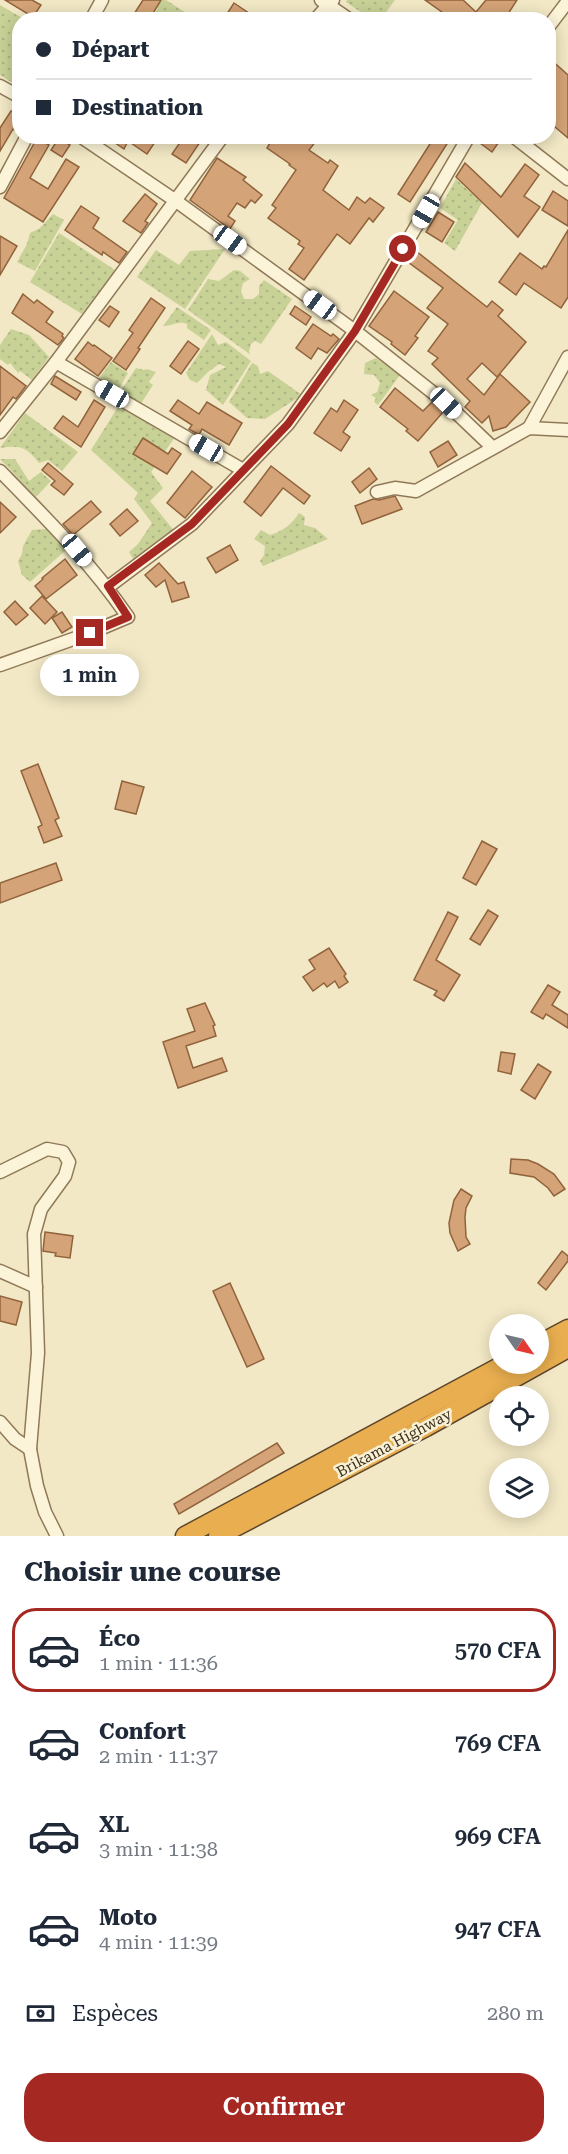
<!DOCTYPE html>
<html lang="fr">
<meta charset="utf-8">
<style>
body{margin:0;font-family:"Roboto Serif",serif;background:#f6f6f7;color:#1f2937;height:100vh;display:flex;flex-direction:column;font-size:22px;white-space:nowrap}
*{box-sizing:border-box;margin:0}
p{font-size:20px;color:#747a83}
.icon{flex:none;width:33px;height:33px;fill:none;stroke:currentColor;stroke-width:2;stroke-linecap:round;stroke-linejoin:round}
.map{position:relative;height:1536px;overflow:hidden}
.details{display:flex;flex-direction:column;background:#fff;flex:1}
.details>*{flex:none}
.guide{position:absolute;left:12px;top:12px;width:544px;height:132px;border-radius:24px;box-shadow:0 3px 15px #0003;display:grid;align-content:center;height:132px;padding:0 24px;background:#fff}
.needle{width:39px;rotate:124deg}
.controls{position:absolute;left:489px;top:1314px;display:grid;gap:12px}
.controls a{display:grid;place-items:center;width:60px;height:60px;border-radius:50%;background:#fff;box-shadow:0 3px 15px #0003;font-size:30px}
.end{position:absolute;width:27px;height:27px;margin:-14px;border:8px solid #a52922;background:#fff;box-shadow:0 0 0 3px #fff}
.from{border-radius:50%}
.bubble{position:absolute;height:42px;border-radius:21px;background:#fff;box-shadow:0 3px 15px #0003;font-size:20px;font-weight:600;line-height:42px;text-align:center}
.car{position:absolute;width:18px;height:36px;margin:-18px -9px;border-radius:8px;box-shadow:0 0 4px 2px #0007;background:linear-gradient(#fff 24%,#345 0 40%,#fff 0 76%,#345 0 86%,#fff 0)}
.guide b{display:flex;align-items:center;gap:21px;height:57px;font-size:22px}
.guide b+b{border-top:2px solid #e0e1e3}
.guide i{width:15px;height:15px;background:#1f2937}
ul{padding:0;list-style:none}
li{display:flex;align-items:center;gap:18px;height:84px;margin:0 12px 9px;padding:0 12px;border:3px solid transparent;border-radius:24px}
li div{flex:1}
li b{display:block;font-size:22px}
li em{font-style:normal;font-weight:600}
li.on{border-color:#a52922}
li>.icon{width:54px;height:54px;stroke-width:1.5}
h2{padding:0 24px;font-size:27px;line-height:72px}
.pay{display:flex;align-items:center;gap:15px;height:66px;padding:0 24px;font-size:22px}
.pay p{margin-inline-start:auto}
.button{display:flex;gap:12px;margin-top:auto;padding:12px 24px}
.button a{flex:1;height:69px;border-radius:24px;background:#a52922;color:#fff;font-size:24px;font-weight:600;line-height:69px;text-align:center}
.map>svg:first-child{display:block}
.grass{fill:url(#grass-dots)}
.building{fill:#d4a377;stroke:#91633c;stroke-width:1.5}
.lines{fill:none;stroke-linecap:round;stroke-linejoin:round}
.minor-casing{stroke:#907959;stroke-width:15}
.highway-casing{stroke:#5d462d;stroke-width:21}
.minor{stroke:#fcf4d9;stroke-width:12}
.highway{stroke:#e9ae4f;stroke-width:18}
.route{stroke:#a52922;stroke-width:8}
.labels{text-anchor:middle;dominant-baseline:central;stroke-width:5;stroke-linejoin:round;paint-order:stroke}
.street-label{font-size:15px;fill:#3e301e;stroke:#f9f1d5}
</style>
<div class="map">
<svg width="568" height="1536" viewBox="0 0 568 1536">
<defs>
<pattern id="grass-dots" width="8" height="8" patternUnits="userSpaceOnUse" patternTransform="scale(1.5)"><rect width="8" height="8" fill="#c8d297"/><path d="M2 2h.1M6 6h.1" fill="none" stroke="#adb582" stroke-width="1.8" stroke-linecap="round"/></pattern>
</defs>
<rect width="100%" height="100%" fill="#f2e8c5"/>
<g class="grass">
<polygon points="144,0 166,0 188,14 185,19 151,19 158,8"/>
<polygon points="347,0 395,0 381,19 371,19 346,2"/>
<polygon points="0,5 24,19 20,20 19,49 14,59 19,63 19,87 0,75"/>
<polygon points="456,179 482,203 455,251 444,243 458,220 440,208"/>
<polygon points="53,214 64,220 35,271 17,262 27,244 30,233 40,228"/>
<polygon points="59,233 115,270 82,314 30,282"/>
<polygon points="225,249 185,309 137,277 156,250 179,265 190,251"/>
<polygon points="234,270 240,271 250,279 243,283 241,291 244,299 253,299 259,294 259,286 264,280 292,299 261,344 255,341 251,344 249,352 251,355 188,310 208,279 219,281"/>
<path d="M177,307L211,330L204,340L187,328V324C177,320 173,326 163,326Z"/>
<polygon points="11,329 29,335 49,357 32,380 20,371 18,373 10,363 8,365 0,359 0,345"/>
<polygon points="212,334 218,345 226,342 251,361 223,405 206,390 210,375 226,367 219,364 208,372 197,383 190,380 186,373"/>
<polygon points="376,358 400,375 378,405 374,402 376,398 371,395 377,392 380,383 374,375 364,374 365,363"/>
<polygon points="111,362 128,373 117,392 98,379"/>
<polygon points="252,363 258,366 260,374 268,371 302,395 265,419 247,418 229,402"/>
<polygon points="136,368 144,370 147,369 156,372 149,382 153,385 140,405 122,398 120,392"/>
<polygon points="121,402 146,416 154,427 177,434 151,472 163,488 150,501 176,533 135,562 129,552 138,544 152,523 134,499 138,493 91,450"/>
<path d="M25,413L78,452L62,471L48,460L39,463C26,447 21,445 0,448Z"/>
<polygon points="0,459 15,459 29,481 41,472 51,481 36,497"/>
<path d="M299,513L305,517L304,525L315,528L328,539L263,566L260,561L264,555L265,546L254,539L261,530L270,535C283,531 291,525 299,513Z"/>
<polygon points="46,529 66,550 30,582 22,575 18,561 22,554 23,546 32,530"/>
</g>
<g class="building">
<polygon points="5,0 32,0 41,5 33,17"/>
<polygon points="143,0 161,0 149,20 143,20 134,14"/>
<polygon points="425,0 463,0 476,12 486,0 517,0 504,20 443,20 446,15"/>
<polygon points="234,3 259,20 223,20"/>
<polygon points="549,58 568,75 568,138 555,127 549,133"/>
<polygon points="11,111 20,116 20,125 16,131 13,129 0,151 0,128"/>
<polygon points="105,136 159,136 147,154 128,141 124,149"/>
<polygon points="167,136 204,136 186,163 172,154 179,144"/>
<polygon points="274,136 320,136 309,150 328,163 330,160 338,166 323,190 349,210 357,197 365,203 370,198 384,208 373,222 369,218 350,244 337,234 304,280 289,269 304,248 298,244 300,241 268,218 276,208 272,205 296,170 289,165 290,164 267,148"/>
<polygon points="435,136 452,136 410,202 398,194"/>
<polygon points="477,136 503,136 492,152 476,140"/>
<polygon points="37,138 49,145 30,178 48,189 66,159 79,167 43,222 4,198"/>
<polygon points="59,138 70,145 62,157 51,150"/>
<polygon points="217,158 246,177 243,180 262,195 255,203 251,200 245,208 237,203 228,216 235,221 230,229 190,200"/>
<polygon points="465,163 501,197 525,164 539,175 524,196 540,207 518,237 456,177"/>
<polygon points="553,191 568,201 568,226 542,210"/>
<polygon points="145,194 157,204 145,221 148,223 141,233 123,221"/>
<polygon points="81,206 99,218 93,228 127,252 119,263 103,252 102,255 65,230"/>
<polygon points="438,212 454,222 442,242 426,232"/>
<polygon points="568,230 568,297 561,308 524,283 516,295 499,282 520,253 542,269 544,266 546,267"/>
<polygon points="0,236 17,246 0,275"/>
<polygon points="416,251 487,307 492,301 503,310 498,316 526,342 497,377 482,363 467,379 484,395 500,374 530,402 506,427 493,431 489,416 482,423 465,407 470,401 432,364 438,358 428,351 448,324 427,308 443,288 408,262"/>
<polygon points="394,291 429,317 415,336 418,338 405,355 391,344 392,342 369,326"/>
<polygon points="23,294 34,303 37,300 53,312 46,322 63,334 62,336 64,338 58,345 12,313"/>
<polygon points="151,298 165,308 138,348 140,349 126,370 113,361 133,333 129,330"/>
<polygon points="110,306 119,312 109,327 99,320"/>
<polygon points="295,306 311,317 306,325 290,314"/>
<polygon points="313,324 331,336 333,334 339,339 327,353 318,348 311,359 296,348"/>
<polygon points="188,341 199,349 181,374 170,366"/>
<polygon points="88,342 93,346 94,345 112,358 98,376 75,359"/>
<polygon points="0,366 26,386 16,399 13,397 0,415"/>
<polygon points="55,376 81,392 76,400 51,384"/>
<polygon points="395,388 423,411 432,402 443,412 418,441 406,431 408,429 380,407"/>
<polygon points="94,400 105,407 81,447 54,428 63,416 78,427"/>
<polygon points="178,400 199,414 207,402 242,423 229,445 202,429 199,435 189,429 192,425 170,411"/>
<polygon points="344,400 358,410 343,432 350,437 341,451 314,433 331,408 337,412"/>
<polygon points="143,438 168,454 172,448 181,454 167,474 133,454"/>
<polygon points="448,441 457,455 438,467 430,452"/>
<polygon points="48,463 73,484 64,495 51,485 55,481 42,470"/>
<polygon points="271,466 310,496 304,504 283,488 261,516 244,502"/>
<polygon points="369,468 377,479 360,493 352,482"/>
<polygon points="192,471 212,487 185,518 167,503"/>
<polygon points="395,496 402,509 362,524 355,506 373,499 379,500"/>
<polygon points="91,501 101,512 73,535 63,524"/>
<polygon points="0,502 16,517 0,533"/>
<polygon points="127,509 138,521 120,536 110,524"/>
<polygon points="230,545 238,560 216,573 207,558"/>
<polygon points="65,559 77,575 46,599 35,586 43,579 42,578"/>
<polygon points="159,563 178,584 184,582 189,597 172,602 165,580 156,587 145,575"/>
<polygon points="42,596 57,612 45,624 30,608"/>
<polygon points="15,601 28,615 16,625 4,612"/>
<polygon points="62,612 72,627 62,633 52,618"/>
<polygon points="38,764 59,818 55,820 62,836 44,843 38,827 42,825 21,771"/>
<polygon points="122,781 144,787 136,814 115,809"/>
<polygon points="482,841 497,849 476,885 463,878"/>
<polygon points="56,863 62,880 0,903 0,883"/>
<polygon points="488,910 498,916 480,945 470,939"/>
<polygon points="448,912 458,917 436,960 460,975 444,1001 434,995 437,991 414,980"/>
<polygon points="329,948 346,974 344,976 348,982 339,988 335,981 327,987 324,983 313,991 303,977 315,969 309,960"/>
<polygon points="548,985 560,992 552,1005 568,1015 568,1028 546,1014 543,1019 531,1012"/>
<polygon points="205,1003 215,1025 213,1026 216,1036 186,1046 193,1068 222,1058 227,1071 178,1088 163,1042 195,1031 187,1009"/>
<polygon points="501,1052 515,1054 511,1074 498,1071"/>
<polygon points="538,1064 551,1072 535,1099 521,1090"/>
<polygon points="511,1159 528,1160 538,1164 554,1174 565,1189 554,1196 548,1188 534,1177 510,1173"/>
<polygon points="461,1189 472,1196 466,1208 465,1217 466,1237 470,1244 458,1251 450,1233 449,1223 454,1200"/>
<polygon points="45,1232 73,1236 70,1258 55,1256 56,1253 43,1251"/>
<polygon points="562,1251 568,1256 568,1261 546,1290 538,1283"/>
<polygon points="230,1283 264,1359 247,1367 213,1291"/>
<polygon points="0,1296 22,1302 16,1325 0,1321"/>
<polygon points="277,1443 284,1453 179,1514 174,1504"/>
</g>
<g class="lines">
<g class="minor-casing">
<g id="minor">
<polyline points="321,0 350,20"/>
<polyline points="91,20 102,0"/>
<polyline points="315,20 333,0"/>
<polyline points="549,26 568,1"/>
<polyline points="0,86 20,97"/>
<polyline points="80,136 176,201 355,331 446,403 492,447"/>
<polyline points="513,136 568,179"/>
<polyline points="0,187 27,136"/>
<polyline points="56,362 243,470"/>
<polyline points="529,428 568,357"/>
<polyline points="0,432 56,362 223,136"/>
<path d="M0,471C46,518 91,563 128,617L90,633L0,665"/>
<polyline points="377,492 395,488 416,491 529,428 568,430"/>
<polyline points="108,587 192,524 288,424 355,331 469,136"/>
<polyline points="0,1172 47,1149 63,1152 69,1162 65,1176 41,1209 34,1234 38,1353 30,1449 37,1486 45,1512 57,1536"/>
<polyline points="0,1271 36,1287"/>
<polyline points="0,1422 15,1439 30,1449"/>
</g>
</g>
<g class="highway-casing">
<g id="highway">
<polyline points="538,1345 568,1329"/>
<polyline points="185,1536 505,1364"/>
<polyline points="218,1536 426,1427 568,1348"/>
</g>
</g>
<use href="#minor" class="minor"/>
<use href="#highway" class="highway"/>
</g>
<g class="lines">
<polyline class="route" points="90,633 128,617 108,586 192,524 288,424 355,331 403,249"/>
</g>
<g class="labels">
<g class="street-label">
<text transform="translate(394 1443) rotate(-28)">Brikama Highway</text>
</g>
</g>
</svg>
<div class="controls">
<a><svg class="needle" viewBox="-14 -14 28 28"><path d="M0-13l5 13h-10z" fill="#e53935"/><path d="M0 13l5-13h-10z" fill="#747a83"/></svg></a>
<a><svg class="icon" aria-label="locate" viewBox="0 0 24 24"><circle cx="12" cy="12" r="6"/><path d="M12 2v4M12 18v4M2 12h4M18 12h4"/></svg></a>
<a><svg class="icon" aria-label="layers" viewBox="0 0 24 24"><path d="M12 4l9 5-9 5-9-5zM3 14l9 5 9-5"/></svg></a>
</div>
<i class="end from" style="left:403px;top:249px"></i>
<i class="end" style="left:90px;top:633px"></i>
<div class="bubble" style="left:40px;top:654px;width:99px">1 min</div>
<i class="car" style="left:426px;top:211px;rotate:210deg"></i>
<i class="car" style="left:230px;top:240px;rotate:126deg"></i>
<i class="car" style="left:320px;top:305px;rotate:306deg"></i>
<i class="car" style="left:112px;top:394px;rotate:300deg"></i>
<i class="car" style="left:446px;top:403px;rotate:134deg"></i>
<i class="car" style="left:206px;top:448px;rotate:300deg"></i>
<i class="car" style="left:77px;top:550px;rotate:140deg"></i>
<div class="guide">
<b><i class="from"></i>Départ</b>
<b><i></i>Destination</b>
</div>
</div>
<section class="details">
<h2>Choisir une course</h2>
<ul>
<li class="on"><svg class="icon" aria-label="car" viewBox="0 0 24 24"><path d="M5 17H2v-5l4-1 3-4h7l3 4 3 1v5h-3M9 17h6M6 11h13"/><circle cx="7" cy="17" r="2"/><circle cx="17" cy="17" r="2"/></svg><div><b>Éco</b><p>1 min · 11:36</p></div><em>570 CFA</em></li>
<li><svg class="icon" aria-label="car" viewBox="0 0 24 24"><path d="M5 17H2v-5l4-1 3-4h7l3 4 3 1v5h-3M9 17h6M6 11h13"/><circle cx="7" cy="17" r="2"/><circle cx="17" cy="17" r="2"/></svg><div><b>Confort</b><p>2 min · 11:37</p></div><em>769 CFA</em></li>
<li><svg class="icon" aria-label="car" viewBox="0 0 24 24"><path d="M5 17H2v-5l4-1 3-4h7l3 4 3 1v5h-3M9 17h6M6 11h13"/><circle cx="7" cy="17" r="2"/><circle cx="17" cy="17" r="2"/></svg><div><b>XL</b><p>3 min · 11:38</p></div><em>969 CFA</em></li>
<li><svg class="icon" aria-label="car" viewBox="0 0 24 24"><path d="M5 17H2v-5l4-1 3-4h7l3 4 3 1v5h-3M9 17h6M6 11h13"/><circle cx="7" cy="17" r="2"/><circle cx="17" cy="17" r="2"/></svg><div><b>Moto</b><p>4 min · 11:39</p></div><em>947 CFA</em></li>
</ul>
<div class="pay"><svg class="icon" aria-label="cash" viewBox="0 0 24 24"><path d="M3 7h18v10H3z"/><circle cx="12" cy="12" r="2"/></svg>Espèces<p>280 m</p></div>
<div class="button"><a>Confirmer</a></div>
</section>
